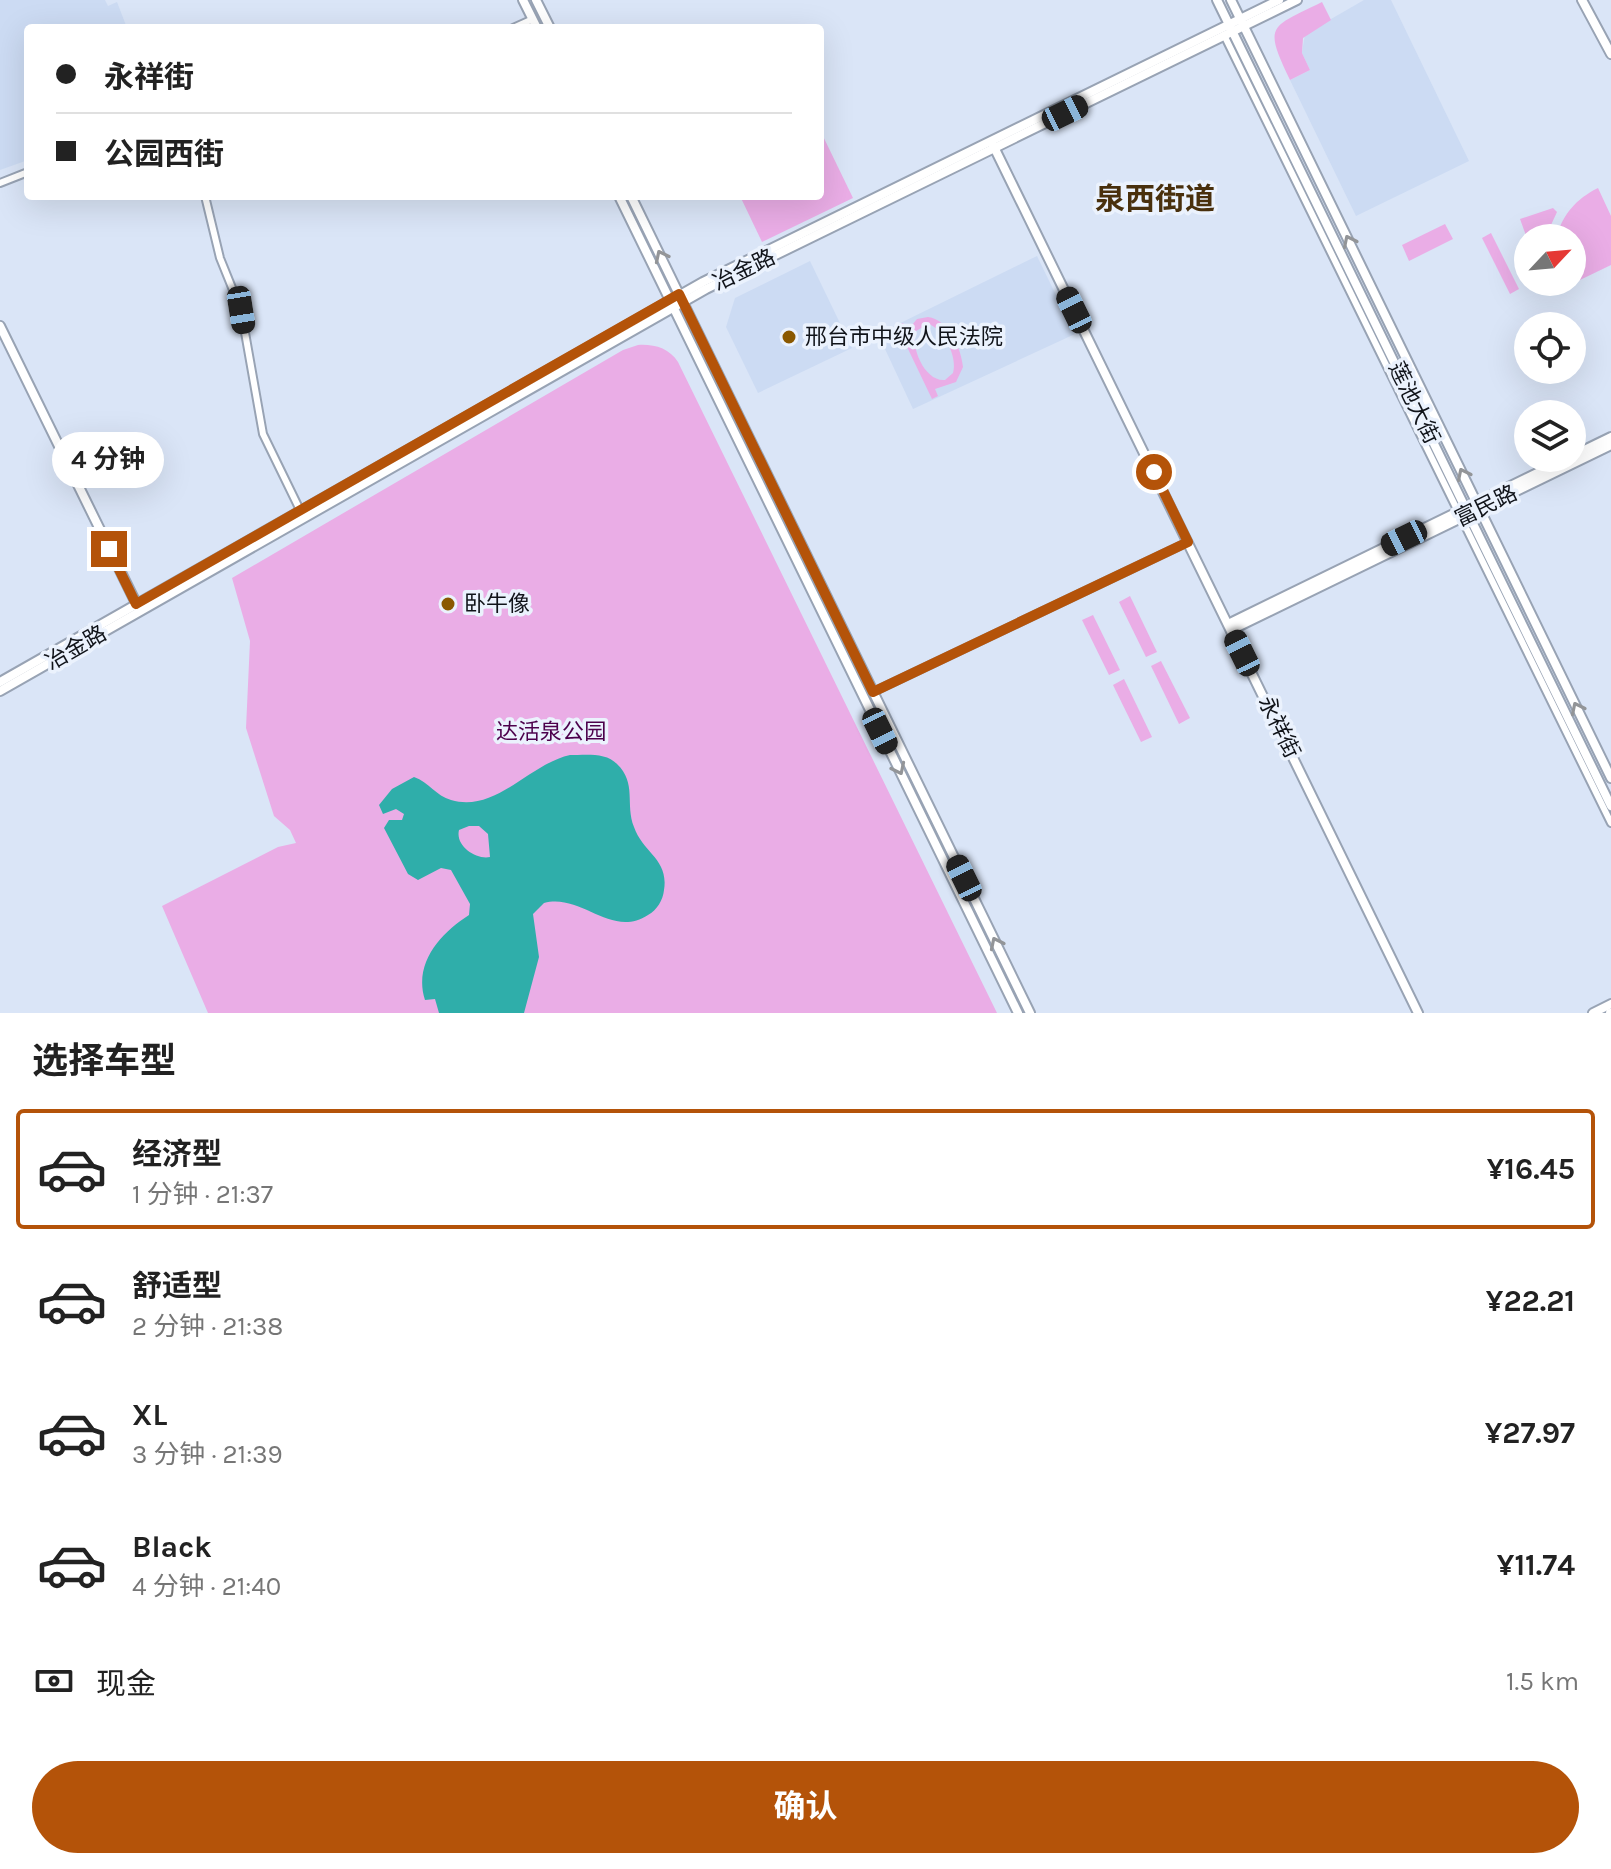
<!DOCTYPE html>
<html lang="zh">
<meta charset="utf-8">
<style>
body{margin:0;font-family:Karla,"Noto Sans SC",sans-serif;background:#f6f6f6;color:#222;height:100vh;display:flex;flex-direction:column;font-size:30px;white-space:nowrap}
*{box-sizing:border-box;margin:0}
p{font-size:26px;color:#767676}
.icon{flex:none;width:44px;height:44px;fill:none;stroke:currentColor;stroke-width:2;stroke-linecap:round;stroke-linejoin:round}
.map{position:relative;height:1013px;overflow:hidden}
.side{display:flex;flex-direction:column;background:#fff;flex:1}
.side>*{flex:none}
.top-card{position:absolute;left:24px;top:24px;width:800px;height:176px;border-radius:8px;box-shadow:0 8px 32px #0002;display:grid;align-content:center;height:176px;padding:0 32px;background:#fff}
.needle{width:52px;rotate:64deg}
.buttons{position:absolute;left:1514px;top:224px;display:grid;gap:16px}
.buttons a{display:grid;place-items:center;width:72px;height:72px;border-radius:50%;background:#fff;box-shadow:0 8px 32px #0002;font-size:40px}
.end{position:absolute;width:36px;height:36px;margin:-18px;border:10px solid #b45309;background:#fff;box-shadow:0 0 0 4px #fff}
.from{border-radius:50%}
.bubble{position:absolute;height:56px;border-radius:28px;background:#fff;box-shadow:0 8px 32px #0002;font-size:26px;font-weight:700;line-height:56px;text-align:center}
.car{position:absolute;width:24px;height:48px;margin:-24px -12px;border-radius:10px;box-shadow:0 0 6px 2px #0007;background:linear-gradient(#222 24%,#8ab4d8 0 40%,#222 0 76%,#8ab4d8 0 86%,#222 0)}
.top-card b{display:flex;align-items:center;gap:28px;height:76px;font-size:30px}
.top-card b+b{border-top:2px solid #e0e0e0}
.top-card i{width:20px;height:20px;background:#222}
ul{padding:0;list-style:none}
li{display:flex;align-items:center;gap:24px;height:120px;margin:0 16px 12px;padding:0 16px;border:4px solid transparent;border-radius:8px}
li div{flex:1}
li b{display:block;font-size:30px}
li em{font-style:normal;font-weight:700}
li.on{border-color:#b45309}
li>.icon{width:72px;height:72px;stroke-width:1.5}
h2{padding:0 32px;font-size:36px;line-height:96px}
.pay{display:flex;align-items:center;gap:20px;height:88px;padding:0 32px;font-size:30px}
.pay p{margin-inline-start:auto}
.button{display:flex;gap:16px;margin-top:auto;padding:16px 32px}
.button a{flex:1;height:92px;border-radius:48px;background:#b45309;color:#fff;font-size:32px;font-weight:700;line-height:92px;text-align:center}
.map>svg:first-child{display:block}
.built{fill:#ccdbf3}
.green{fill:#eaade6;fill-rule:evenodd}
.water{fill:#2faeaa;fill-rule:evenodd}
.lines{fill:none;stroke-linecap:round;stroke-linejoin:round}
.street-casing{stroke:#98a3b4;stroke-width:10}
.secondary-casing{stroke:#98a3b4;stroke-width:12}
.street{stroke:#fff;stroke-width:6}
.secondary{stroke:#fff;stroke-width:8}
.oneway{stroke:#939598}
.route{stroke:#b45309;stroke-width:10}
.poi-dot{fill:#8a5800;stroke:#ebf2fd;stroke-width:3}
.labels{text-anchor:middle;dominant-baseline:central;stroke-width:7;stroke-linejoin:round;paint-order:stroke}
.street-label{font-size:22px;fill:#101319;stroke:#ebf2fd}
.poi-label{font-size:22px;fill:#101319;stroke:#ebf2fd;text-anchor:start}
.park-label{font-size:22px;fill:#4c004c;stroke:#ebf2fd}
.district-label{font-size:30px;font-weight:bold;fill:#49300d;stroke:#ebf2fd}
</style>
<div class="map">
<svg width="1611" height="1013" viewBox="0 0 1611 1013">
<rect width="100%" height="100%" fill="#dae5f7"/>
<g class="built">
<polygon points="0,0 105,0 108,6 117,2 127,28 28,28 28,160 0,170"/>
<polygon points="1364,0 1391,0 1469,161 1356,216 1290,80 1310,70 1302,53 1305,34"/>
<polygon points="1037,256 1075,334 913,409 878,334"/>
<polygon points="810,261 852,348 758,393 726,327 735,298"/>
</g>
<g class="green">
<path d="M1322,2L1331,20L1303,38L1302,53L1310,70L1290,80C1263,24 1270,28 1322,2Z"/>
<polygon points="820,130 853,198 762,242 740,196 820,196"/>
<path d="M1598,188L1611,216V265L1555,292L1554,282H1572V238H1556C1563,214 1576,199 1598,188Z"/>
<polygon points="1553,208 1557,212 1545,238 1528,238 1528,241 1520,219"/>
<polygon points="1445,224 1453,239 1409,261 1402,245"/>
<polygon points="1491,233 1519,289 1510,294 1482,238"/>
<path d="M928,317C949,320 961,348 963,367L956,382L935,389L938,396L932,399L897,326L903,323L908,330L917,319ZM928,324C944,328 958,358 953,373L945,380C925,382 910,347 916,331Z"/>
<path d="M638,345C654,344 669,348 678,362L997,1013H208L162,906L278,847L296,843L290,830L274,816L246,728L250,641L232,578L623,350Z"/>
<polygon points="1130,596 1157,652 1146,657 1119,602"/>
<polygon points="1093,615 1120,670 1109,675 1082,620"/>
<polygon points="1161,661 1190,718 1179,724 1151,666"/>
<polygon points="1124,679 1152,737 1141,742 1113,685"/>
</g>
<path class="water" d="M570,755C585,755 606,752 617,764C637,783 625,804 634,827C643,853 669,859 664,890C663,900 657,910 648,915C611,939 582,893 544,903L533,914L539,957L524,1013H439L435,999L425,1000C413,963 441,933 469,915L470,904L451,870L441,868L418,880L408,874L384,828L389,820H402L404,814L396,809L383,814L379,805L392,789L414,777C429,782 436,796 451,800C496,813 529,764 570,755ZM469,826H479L488,834L490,857C476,860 455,846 459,830Z"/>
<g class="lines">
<g class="street-casing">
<g id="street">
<polyline points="513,28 533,19"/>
<polyline points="1224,35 1611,823"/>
<polyline points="0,183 28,172"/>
<polyline points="205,196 220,258 241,310 263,434 300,510"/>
<polyline points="873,692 1188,542"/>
</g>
</g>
<g class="secondary-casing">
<g id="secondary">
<polyline points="523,0 537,28"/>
<polyline points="536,0 550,28"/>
<polyline points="1217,0 1611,806"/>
<polyline points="1231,0 1611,778"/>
<polyline points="1582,0 1611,54"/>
<polyline points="993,145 1418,1013"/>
<polyline points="619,196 1018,1013"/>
<polyline points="631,196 1030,1013"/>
<polyline points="0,326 137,605"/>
<polyline points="1572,456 1611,437"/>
<polyline points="1228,624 1568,458"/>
<polyline points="1231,630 1611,445"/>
<polyline points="0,682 703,282 1279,0"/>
<polyline points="0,691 706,289 1297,0"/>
<polyline points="1593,1013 1611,1004"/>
<polyline points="1610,1013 1611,1013"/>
</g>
</g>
<use href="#street" class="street"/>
<use href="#secondary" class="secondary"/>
</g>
<defs><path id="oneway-chevron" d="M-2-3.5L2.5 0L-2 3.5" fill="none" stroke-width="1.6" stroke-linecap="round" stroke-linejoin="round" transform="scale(2)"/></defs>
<g class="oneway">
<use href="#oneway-chevron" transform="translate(1349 241) rotate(-116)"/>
<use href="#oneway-chevron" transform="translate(661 256) rotate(-116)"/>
<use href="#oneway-chevron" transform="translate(1463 474) rotate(-116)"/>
<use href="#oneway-chevron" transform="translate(1577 708) rotate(-116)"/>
<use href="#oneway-chevron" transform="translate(899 769) rotate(64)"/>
<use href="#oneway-chevron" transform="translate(996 943) rotate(-116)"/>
</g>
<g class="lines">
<polyline class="route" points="109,549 136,604 679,294 873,692 1188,542 1154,472"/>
</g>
<g class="poi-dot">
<circle cx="789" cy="337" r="8"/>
<circle cx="448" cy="604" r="8"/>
</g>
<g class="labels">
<g class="street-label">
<text transform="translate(744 270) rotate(-26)">冶金路</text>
<text transform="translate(1414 403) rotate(64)">莲池大街</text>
<text transform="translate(1486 506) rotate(-26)">富民路</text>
<text transform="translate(76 648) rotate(-30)">冶金路</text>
<text transform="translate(1279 727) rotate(64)">永祥街</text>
</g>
<g class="poi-label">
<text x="805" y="337">邢台市中级人民法院</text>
<text x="464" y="604">卧牛像</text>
</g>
<g class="park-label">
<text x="551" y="732">达活泉公园</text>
</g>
<g class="district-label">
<text x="1155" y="199">泉西街道</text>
</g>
</g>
</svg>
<div class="buttons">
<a><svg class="needle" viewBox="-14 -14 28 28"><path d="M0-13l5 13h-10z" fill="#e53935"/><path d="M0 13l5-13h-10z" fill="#767676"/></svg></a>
<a><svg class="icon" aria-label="locate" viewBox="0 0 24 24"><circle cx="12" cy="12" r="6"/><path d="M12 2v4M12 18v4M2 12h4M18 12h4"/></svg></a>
<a><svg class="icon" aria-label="layers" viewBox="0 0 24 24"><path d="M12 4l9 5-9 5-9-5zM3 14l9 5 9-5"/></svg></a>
</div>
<i class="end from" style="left:1154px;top:472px"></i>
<i class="end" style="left:109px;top:549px"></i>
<div class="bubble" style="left:52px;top:432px;width:112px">4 分钟</div>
<i class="car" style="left:1065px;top:113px;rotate:64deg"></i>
<i class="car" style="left:241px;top:310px;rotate:171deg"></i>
<i class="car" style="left:1074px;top:310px;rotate:334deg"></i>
<i class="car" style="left:1404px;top:538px;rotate:244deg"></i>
<i class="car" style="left:1242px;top:653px;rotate:334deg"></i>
<i class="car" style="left:880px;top:731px;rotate:154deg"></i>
<i class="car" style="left:964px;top:878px;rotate:334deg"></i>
<div class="top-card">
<b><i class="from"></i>永祥街</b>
<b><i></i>公园西街</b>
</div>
</div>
<section class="side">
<h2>选择车型</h2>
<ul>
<li class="on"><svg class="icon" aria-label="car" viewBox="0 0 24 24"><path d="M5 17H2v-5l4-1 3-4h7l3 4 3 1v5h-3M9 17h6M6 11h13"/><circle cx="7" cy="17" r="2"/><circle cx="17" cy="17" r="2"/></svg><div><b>经济型</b><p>1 分钟 · 21:37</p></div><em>¥16.45</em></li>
<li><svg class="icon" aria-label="car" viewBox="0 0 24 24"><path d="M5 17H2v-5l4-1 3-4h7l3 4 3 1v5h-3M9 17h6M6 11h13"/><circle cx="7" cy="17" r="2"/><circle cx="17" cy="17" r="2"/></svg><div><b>舒适型</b><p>2 分钟 · 21:38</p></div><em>¥22.21</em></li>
<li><svg class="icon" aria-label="car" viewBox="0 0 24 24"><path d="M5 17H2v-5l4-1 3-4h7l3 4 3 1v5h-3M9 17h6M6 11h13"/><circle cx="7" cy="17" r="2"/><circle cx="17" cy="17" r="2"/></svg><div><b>XL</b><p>3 分钟 · 21:39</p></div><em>¥27.97</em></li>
<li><svg class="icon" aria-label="car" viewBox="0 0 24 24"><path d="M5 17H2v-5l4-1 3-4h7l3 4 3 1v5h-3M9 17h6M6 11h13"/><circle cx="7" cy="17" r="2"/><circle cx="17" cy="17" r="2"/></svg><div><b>Black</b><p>4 分钟 · 21:40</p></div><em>¥11.74</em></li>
</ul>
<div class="pay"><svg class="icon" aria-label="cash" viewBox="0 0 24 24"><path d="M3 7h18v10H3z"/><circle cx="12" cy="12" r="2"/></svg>现金<p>1.5 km</p></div>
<div class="button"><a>确认</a></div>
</section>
